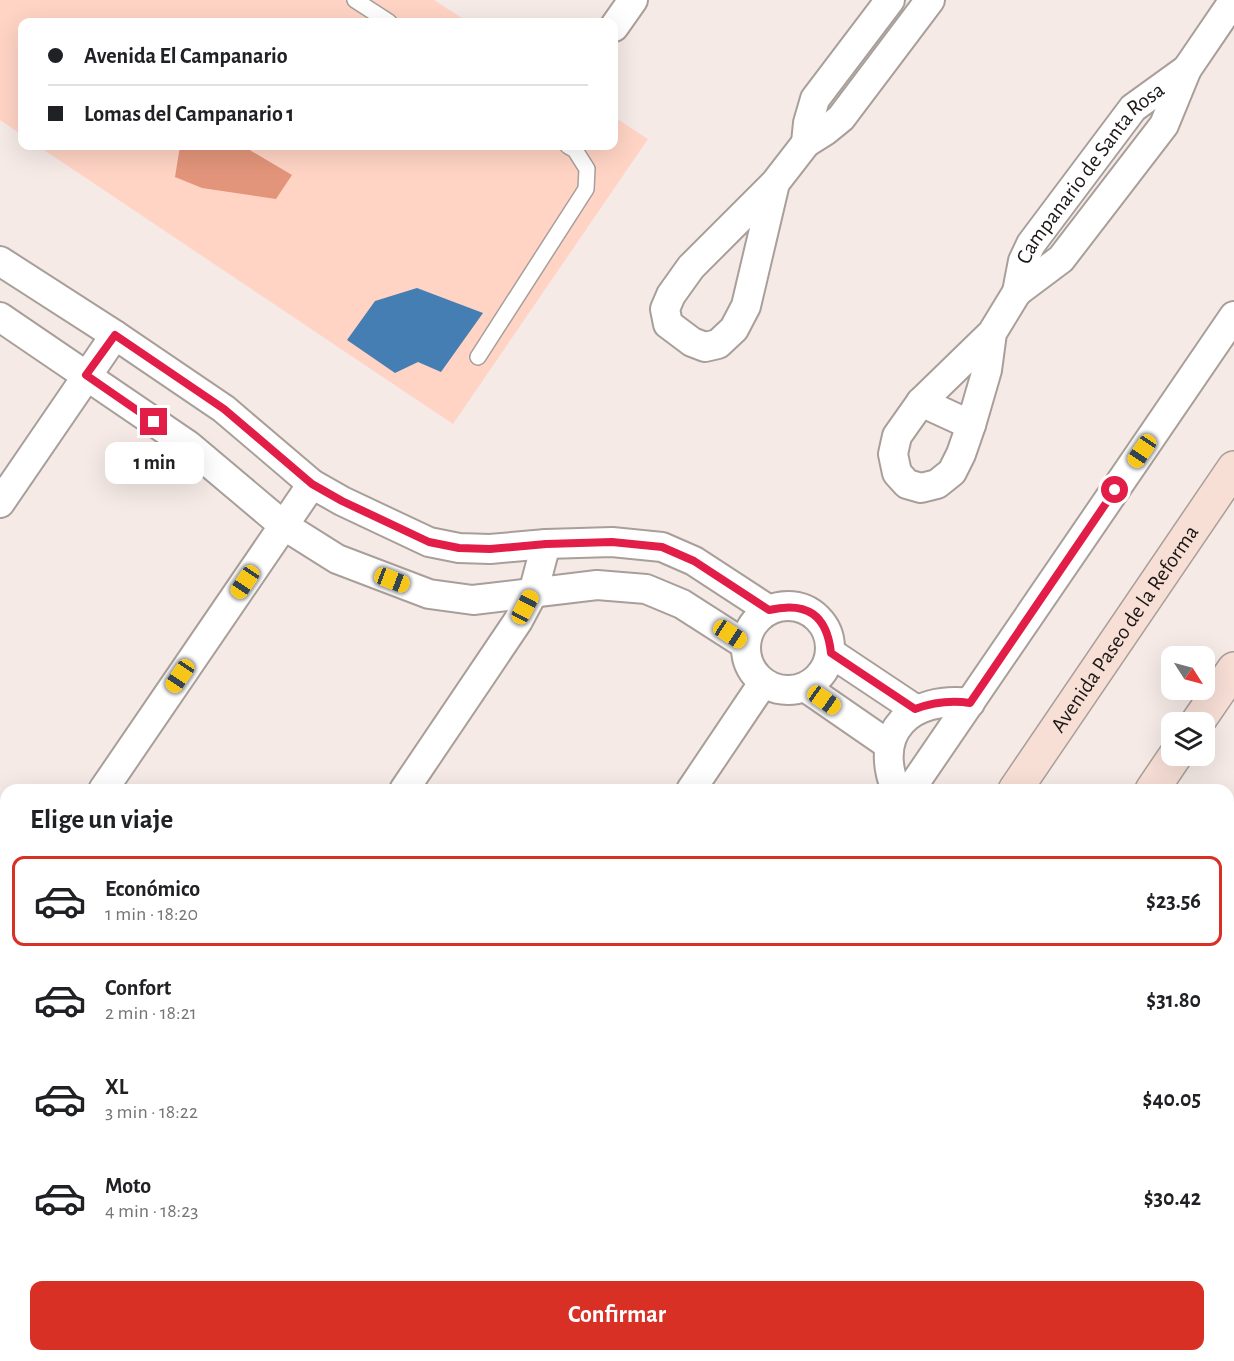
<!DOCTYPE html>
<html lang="es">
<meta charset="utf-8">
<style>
body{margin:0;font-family:"Alegreya Sans",sans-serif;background:#f6f6f6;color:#202124;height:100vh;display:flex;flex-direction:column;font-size:22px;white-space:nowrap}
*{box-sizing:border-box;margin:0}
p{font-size:20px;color:#757577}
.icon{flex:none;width:33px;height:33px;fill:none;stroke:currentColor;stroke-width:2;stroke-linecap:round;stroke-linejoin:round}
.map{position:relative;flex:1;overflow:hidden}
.drawer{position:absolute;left:0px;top:784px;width:1234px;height:578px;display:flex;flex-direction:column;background:#fff;border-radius:18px 18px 0 0;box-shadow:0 6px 24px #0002}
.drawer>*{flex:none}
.hud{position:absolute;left:18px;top:18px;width:600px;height:132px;border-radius:12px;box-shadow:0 6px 24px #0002;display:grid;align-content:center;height:132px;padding:0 30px;background:#fff}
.needle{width:39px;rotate:126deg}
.fabs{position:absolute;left:1161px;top:646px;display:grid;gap:12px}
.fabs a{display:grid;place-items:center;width:54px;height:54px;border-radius:12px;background:#fff;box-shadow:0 6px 24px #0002;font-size:30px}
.end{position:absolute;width:27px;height:27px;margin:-14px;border:8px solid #e11d48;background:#fff;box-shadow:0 0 0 3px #fff}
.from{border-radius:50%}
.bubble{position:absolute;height:42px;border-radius:12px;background:#fff;box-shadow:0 6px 24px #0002;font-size:20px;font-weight:600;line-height:42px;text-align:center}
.car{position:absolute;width:18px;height:36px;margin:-18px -9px;border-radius:8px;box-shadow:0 0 4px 2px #0007;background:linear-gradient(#f5c518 24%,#345 0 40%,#f5c518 0 76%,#345 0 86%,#f5c518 0)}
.hud b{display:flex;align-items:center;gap:21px;height:57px;font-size:22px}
.hud b+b{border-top:2px solid #e0e0e0}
.hud i{width:15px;height:15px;background:#202124}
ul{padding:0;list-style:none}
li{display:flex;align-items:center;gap:18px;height:90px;margin:0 12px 9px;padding:0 18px;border:3px solid transparent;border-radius:12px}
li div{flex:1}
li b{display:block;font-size:22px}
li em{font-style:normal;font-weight:600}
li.selected{border-color:#d93025}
li>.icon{width:54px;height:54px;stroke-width:1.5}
h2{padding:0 30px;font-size:27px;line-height:72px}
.primary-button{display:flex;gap:12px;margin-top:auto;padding:12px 30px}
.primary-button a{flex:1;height:69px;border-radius:12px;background:#d93025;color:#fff;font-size:24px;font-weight:600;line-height:69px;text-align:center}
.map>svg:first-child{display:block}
.built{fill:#f2ded8}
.green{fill:#ffd4c5}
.water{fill:#e2957a}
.building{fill:#457eb2}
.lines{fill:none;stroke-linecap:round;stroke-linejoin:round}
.lane-casing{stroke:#a89e9a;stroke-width:18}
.street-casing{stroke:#a89e9a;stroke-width:32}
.secondary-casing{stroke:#a89e9a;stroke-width:36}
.lane{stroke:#fff;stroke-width:15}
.street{stroke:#fff;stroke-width:28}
.secondary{stroke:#f7dfd6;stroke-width:33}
.route{stroke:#e11d48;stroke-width:8}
.labels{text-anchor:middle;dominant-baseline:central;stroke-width:5;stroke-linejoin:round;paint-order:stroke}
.street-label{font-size:22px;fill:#1b1716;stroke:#f5eae6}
</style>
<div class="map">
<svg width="1234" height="1361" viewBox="0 0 1234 1361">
<rect width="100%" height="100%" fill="#f5eae6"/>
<polygon class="built" points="0,1037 6,1042 6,1356 471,1356 478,1361 0,1361"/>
<g class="green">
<polygon points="0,0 434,0 468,22 22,22 22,135 0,120"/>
<polygon points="614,117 648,139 453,424 38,146 614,146"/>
<polygon points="5,1312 6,1356 71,1356 79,1361 0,1361 0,1319"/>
</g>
<polygon class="water" points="180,146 243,146 292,175 276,199 202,188 175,177"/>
<polygon class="building" points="417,288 483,313 441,372 418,362 395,373 347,340 375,301"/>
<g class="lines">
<g class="lane-casing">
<g id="lane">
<polyline points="355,0 389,22"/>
<polyline points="478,357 586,189 587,169 575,150 568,146"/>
<polyline points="1228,981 1234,984"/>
<polyline points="0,1059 6,1063"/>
<polyline points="1228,1129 1234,1129"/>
<polyline points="0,1165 6,1169"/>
<polyline points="0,1226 6,1230"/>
<polyline points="187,1356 195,1361"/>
<polyline points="304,1356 312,1361"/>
<polyline points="439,1356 447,1361"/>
<polyline points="847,1356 854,1361"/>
<polyline points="246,1361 249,1356"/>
<polyline points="530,1361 537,1356"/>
<polyline points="1065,1361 1068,1356"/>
</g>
</g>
<g class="street-casing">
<g id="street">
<polyline points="614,27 633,0"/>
<polyline points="806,143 808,123 815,99 890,0"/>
<polyline points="775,183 746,306 734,329 718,344 705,347 692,342 668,324 665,309 671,295 691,267 775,183 806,143 825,131 841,118 930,0"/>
<polyline points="0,261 115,335 224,409 312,484 342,501 429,542 459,548 490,549 546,544 612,542 662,547 694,561 769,610"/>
<polyline points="1017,292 1061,259 1164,125 1187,69 1234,0"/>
<polyline points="0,317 188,445 283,525 337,559 429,594 473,600 597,585 646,589 682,604 746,645"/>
<path id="s1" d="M992,333L987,370L971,425L961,454L952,472L937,484L921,488L907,484L897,473L893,454L897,436L921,402L992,333L1017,292L1023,261L1031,244L1133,108L1187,69"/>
<polyline points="921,402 971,425"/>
<polyline points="0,503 115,335"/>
<circle cx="788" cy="648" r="42"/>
<polyline points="831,653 915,709"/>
<polyline points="805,687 889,745"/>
<polyline points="103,790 312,484"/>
<polyline points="404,790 518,621 533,593 546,544"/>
<polyline points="691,790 763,683"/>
<path d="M896,790C872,731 911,696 970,703"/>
<polyline points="910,790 1234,316"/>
<polyline points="1228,837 1234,829"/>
<polyline points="0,871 6,875"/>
<polyline points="0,942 6,933"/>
</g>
</g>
<g class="secondary-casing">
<g id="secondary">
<polyline points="1197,723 1234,669"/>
<path id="s2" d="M1015,790L1234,468"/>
<polyline points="1152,790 1175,756"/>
<polyline points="682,1361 684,1356"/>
<polyline points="774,1361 778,1356"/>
</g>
</g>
<use href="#lane" class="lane"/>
<use href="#street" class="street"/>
<use href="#secondary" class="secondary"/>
</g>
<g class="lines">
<path class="route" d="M154,422L86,375L115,335L224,409L312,484L342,501L429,542L459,548L490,549L546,544L612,542L662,547L694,561L769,610C807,601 827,615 831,653L915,709C934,702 950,700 970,703L1115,490"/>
</g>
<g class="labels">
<g class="street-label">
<text stroke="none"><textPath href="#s1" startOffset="580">Campanario de Santa Rosa</textPath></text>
<text stroke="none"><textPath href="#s2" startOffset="195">Avenida Paseo de la Reforma</textPath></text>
</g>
</g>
</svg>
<div class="fabs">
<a><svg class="needle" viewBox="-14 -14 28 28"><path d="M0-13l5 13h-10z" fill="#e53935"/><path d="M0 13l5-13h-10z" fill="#757577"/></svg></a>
<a><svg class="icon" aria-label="layers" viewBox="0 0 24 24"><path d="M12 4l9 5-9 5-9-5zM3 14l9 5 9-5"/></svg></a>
</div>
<i class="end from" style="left:1115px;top:490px"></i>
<i class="end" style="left:154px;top:422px"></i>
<div class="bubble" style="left:105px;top:442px;width:99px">1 min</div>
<i class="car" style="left:1142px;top:451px;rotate:214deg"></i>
<i class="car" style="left:392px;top:580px;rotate:111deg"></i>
<i class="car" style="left:245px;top:582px;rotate:214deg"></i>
<i class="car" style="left:525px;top:607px;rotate:28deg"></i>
<i class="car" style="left:730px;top:634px;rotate:123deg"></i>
<i class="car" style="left:180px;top:676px;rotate:214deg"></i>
<i class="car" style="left:824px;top:700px;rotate:125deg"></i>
<div class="hud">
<b><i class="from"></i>Avenida El Campanario</b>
<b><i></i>Lomas del Campanario 1</b>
</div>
<section class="drawer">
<h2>Elige un viaje</h2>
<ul>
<li class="selected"><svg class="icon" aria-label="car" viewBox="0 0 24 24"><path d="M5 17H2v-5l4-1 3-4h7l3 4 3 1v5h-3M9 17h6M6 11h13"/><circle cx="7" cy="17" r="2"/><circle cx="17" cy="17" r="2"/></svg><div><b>Económico</b><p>1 min · 18:20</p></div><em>$23.56</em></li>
<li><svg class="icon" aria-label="car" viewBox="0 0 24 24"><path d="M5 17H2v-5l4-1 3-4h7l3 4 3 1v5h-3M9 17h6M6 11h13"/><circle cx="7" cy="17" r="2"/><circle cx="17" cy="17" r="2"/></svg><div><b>Confort</b><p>2 min · 18:21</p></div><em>$31.80</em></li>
<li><svg class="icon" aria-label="car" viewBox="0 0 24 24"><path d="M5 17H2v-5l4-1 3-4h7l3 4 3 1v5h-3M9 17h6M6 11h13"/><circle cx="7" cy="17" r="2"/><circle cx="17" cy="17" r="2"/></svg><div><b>XL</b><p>3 min · 18:22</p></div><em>$40.05</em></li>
<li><svg class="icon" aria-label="car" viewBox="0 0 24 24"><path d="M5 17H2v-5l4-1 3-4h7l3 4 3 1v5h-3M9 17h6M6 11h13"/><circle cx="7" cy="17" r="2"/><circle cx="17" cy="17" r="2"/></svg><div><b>Moto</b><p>4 min · 18:23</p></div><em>$30.42</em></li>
</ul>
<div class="primary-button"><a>Confirmar</a></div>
</section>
</div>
